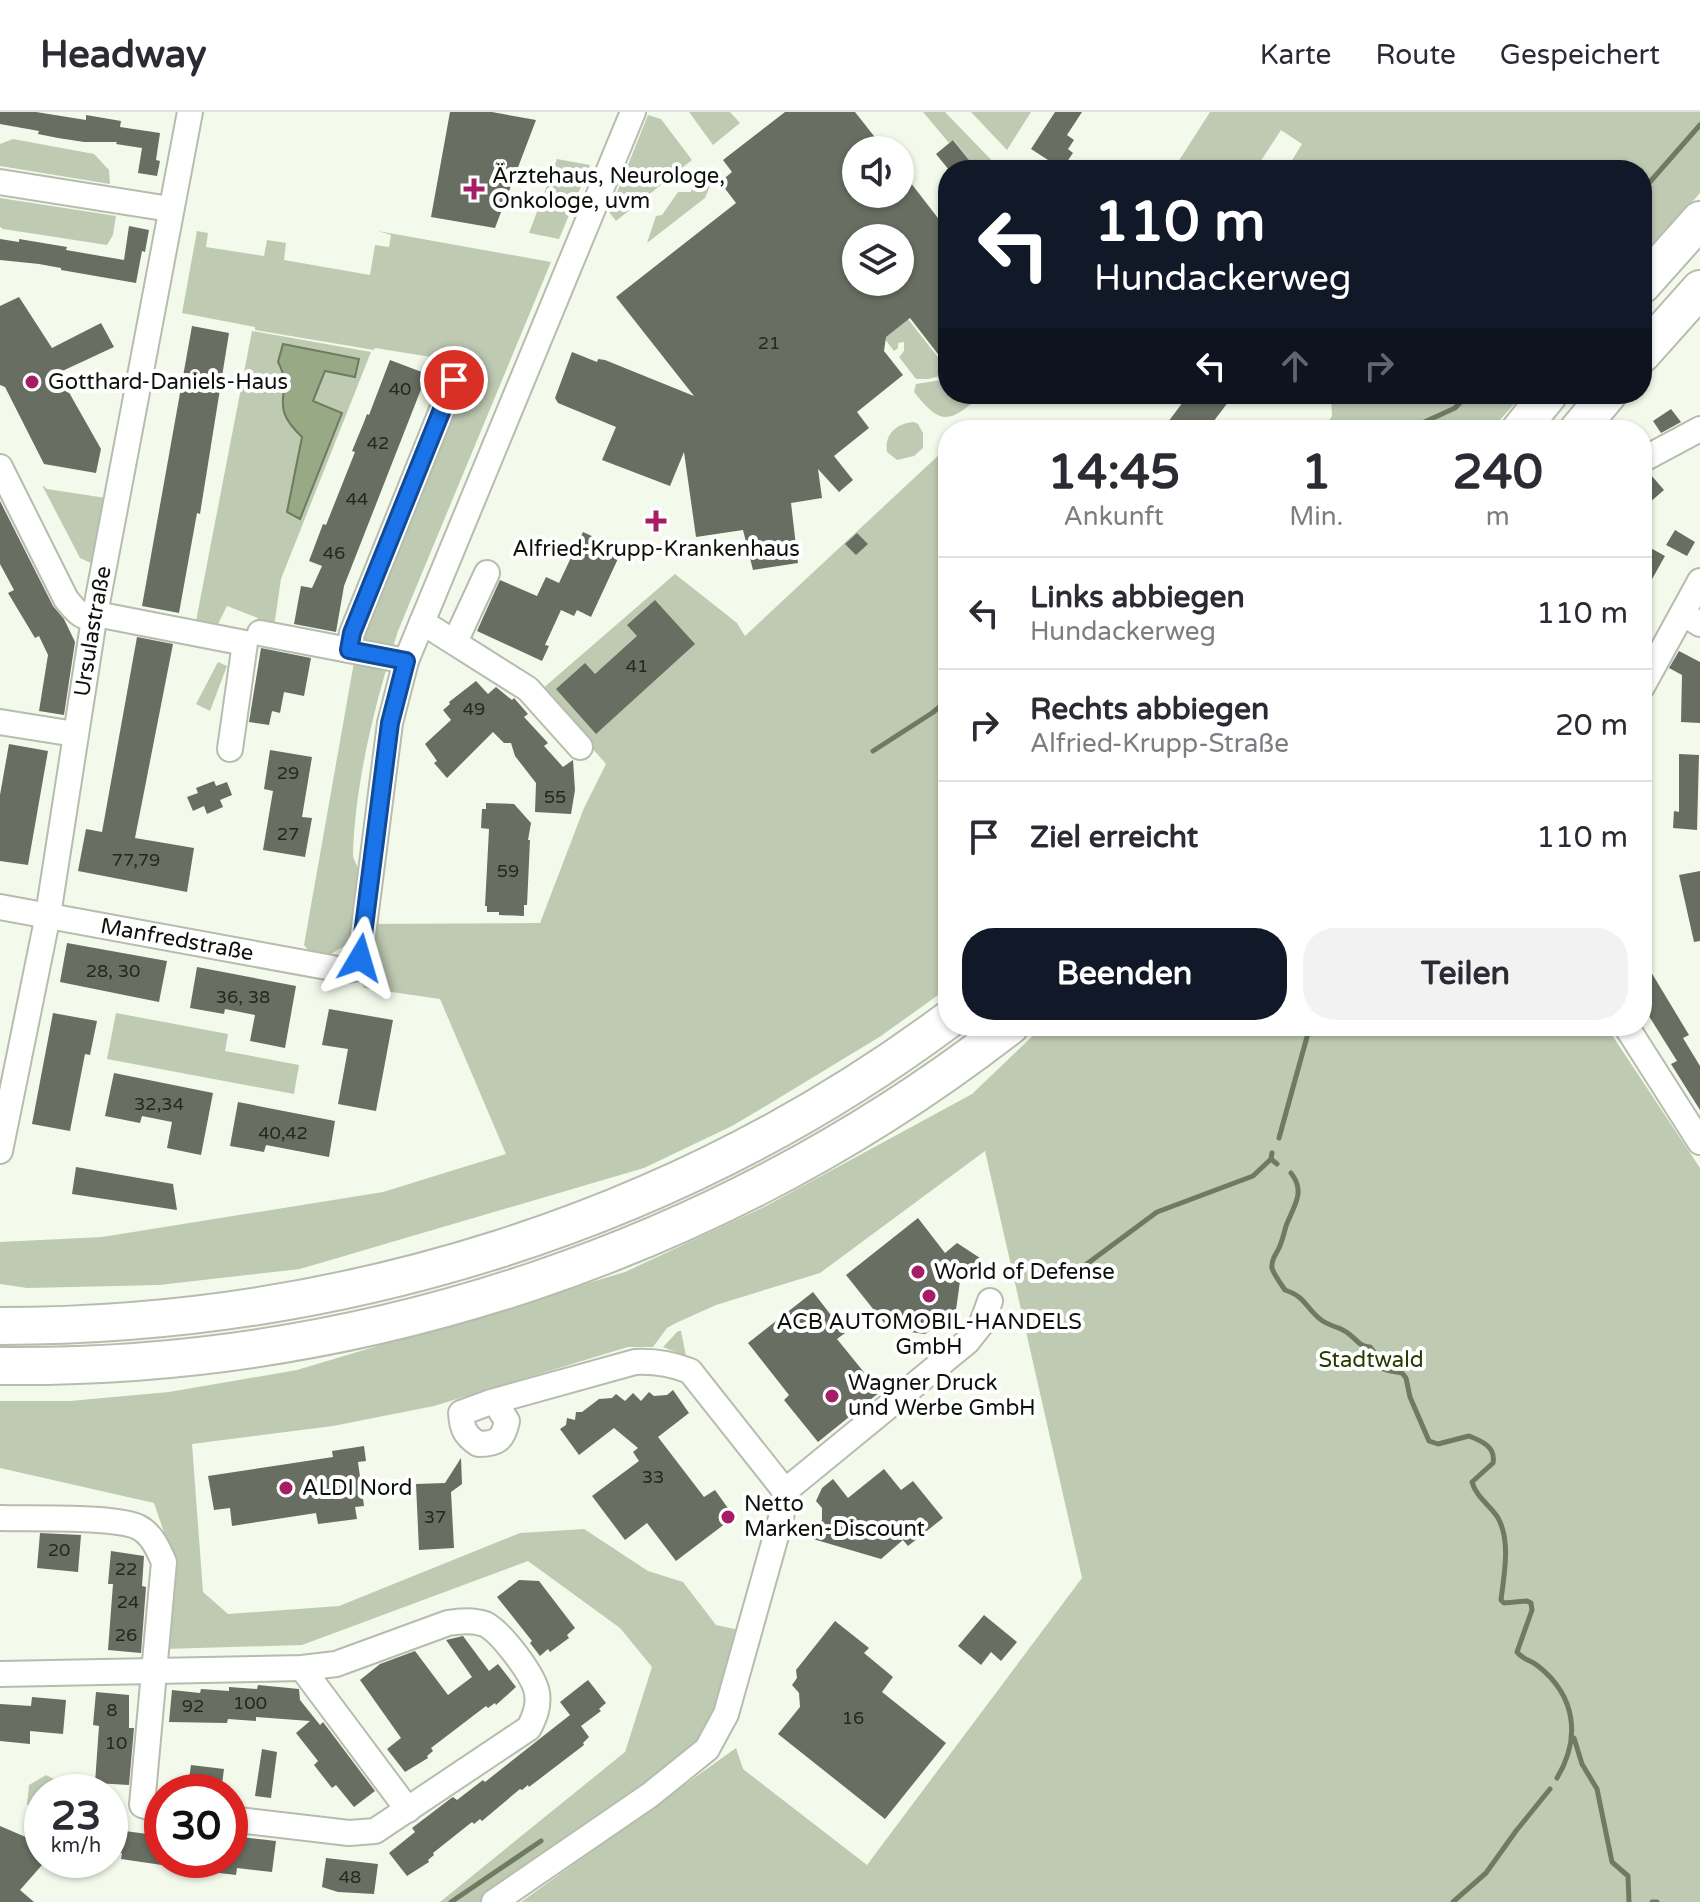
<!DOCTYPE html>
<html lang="de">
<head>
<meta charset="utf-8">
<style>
	:root { --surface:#fff; --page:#f2f2f3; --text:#2b2b33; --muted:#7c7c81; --line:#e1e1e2; --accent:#111827 }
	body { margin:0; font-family:"Varela Round",sans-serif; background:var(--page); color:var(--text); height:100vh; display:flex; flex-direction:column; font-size:30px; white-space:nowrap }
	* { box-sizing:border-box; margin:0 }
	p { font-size:26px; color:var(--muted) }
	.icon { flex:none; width:44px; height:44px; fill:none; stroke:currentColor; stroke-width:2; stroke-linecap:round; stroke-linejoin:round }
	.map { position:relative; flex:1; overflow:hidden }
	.panel { position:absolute; left:938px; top:308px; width:714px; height:616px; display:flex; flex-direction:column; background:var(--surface); border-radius:32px; box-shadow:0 2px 6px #0004 }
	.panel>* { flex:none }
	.hud { position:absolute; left:938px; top:48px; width:714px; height:244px; border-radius:32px; box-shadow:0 2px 6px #0004; background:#111827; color:#fff; overflow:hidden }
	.controls { position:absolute; left:842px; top:24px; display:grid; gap:16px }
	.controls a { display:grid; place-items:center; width:72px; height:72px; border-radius:50%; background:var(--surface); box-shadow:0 2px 6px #0004; font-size:40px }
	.speed { position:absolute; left:24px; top:1662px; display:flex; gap:16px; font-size:40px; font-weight:700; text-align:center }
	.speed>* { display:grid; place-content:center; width:104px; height:104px; border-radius:50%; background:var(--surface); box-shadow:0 2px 6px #0004; line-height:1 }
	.speed small { font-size:20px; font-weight:400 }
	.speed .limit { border:12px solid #d22; background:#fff; color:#111 }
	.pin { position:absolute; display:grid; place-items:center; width:68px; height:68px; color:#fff; margin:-34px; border:4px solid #fff; border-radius:50%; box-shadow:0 2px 8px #0007 }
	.me { position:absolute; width:88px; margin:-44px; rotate:7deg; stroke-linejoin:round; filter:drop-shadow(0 0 6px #0008) }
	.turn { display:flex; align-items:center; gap:28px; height:168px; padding:0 24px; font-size:36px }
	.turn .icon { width:104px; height:104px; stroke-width:2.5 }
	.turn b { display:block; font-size:56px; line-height:68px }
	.lanes { display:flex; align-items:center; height:76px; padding:0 24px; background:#0003; justify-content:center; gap:40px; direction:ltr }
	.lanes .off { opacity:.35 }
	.eta { display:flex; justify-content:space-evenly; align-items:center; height:136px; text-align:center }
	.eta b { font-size:48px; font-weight:700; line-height:56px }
	.primary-button { display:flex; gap:16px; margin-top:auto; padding:16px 24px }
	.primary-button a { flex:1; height:92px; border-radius:32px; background:var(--accent); color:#fff; font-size:32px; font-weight:700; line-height:92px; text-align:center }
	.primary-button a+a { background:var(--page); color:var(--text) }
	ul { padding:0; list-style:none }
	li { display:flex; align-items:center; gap:24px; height:112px; padding:0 24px; border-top:2px solid var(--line) }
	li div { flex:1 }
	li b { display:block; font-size:30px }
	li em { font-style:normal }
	header { display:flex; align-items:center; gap:48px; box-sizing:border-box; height:112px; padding:0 40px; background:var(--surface); border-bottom:2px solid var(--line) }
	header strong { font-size:38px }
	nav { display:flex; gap:44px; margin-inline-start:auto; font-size:28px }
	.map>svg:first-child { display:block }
	.green { fill:#bfcab3 }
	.water { fill:#98a985; stroke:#6f7b61; stroke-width:2 }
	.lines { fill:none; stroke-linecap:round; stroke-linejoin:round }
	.stream { stroke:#6f7b61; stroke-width:5 }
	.building { fill:#686e61; fill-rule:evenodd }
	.minor-casing { stroke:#b6bcae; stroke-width:28 }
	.highway-casing { stroke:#b6bcae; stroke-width:40 }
	.minor { stroke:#fff; stroke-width:24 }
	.highway { stroke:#fff; stroke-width:36 }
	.route-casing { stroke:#114b97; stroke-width:20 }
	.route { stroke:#1a73e8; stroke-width:14 }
	.poi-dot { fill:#a61d66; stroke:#fff; stroke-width:3 }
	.labels { text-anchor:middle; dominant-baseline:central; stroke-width:8; stroke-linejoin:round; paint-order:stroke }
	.number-label { font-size:18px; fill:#252821 }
	.poi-label { font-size:22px; fill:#0f110c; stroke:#fff; text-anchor:start }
	.street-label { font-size:22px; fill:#0f110c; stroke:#fff }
	.park-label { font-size:22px; fill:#273b00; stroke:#fff }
</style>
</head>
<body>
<header>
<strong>Headway</strong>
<nav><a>Karte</a><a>Route</a><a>Gespeichert</a></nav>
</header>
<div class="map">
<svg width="1700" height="1790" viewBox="0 0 1700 1790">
	<rect width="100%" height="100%" fill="#f3faeb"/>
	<path class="green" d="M689 0H730L740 11 713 33Z
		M923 0H945L1001 58H977L954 28 949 31Z
		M971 0H1031L1007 38Z
		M1210 0H1700V81L1642 147V58H1286L1302 32 1281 18 1255 58H1173Z
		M648 3 661 7 692 48 616 109 609 100Z
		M13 27 94 42 109 58 110 72 0 54V32Z
		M557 47 590 53 559 127 529 121Z
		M705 63 710 74 705 86 647 131 656 104 662 103 678 80H691L693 72Z
		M0 86 116 104 113 123 107 133 3 117 0 115Z
		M197 119 208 121 206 135 264 144 267 128 286 131 284 148 370 163 375 133 389 135 391 123 378 119 551 150 398 519C376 587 355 670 353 742 353 749 358 752 358 758 361 781 353 809 349 831L331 842 312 843 304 833 357 533 469 251 375 236 374 238 255 218V215L182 201Z
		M908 207 948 258V262L928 267H916L899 245 904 239V230L898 231V236L894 239 884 226Z
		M252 219 371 240 281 467 274 515 256 512 258 506 227 494 218 512 196 509Z
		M948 267V282H982C951 310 942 316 914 280L916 272Z
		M1366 282H1523L1491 318H1324L1332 304 1331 283 1372 287Z
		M914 310 918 312 923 321V336L914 344 897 348 887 340C884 322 897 311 914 310Z
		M942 340 948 344V876L881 924 774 989 732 1014 644 1056 300 1157 159 1173 27 1176 0 1172V1130L102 1125 383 1080 506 1042 440 887 364 876 354 857 365 812 540 811 584 696 606 652 541 578 675 462 737 511 745 524Z
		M42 373 47 377 106 386 93 452 80 446Z
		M218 550 227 554 210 599 196 592Z
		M116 901 228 922 225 939 299 953 294 982 107 947Z
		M1043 914H1606L1700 1056V1790H521L736 1636 743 1657 867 1753 1082 1466 985 1039 820 1161 716 1193 676 1211 667 1216 653 1235H628L434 1294 333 1314 192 1332 203 1480 228 1502 339 1494 520 1421 584 1417 648 1459 683 1470 716 1513 739 1518 712 1605 696 1632 675 1653 481 1790H440L625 1640 652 1555 620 1516 528 1449 302 1533 164 1537 170 1438 154 1391 0 1356V1289H70L169 1280 297 1258 625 1160 766 1094 972 982Z
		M678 1219H681L686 1244 663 1235Z
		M46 1663 54 1667V1676L51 1680H42V1689L36 1694 27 1693 29 1673Z"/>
	<path class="water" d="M283 232 359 247 355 265 325 259 313 289 342 301 300 407 287 400 302 325C265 290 296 283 278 250Z"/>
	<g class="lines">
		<path class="stream" d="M1642 79 1700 13
			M1407 318 1455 296 1468 282
			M873 639 932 601 948 588
			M1279 1026 1310 914
			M1272 1041 1271 1047 1277 1052
			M1291 1061C1306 1080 1294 1093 1286 1114 1284 1121 1282 1131 1278 1138 1275 1144 1271 1148 1272 1156 1274 1163 1281 1172 1285 1178 1306 1185 1305 1195 1320 1207 1329 1215 1340 1214 1349 1222 1357 1228 1360 1235 1370 1235 1388 1256 1369 1256 1402 1261L1406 1266 1410 1285 1429 1329 1438 1332 1469 1324C1482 1329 1496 1335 1493 1351L1472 1370C1476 1385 1490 1393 1498 1406 1511 1429 1504 1463 1501 1488L1504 1491 1527 1489 1531 1491 1532 1498 1517 1540C1523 1548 1531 1548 1538 1554 1576 1584 1581 1626 1557 1666
			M1080 1157 1157 1100 1253 1064 1271 1047
			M1574 1626 1582 1652 1597 1677 1612 1750 1628 1764 1629 1790
			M451 1790 541 1729
			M1453 1790 1486 1761 1516 1719 1550 1677
			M1652 1790H1657"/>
	</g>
	<path class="building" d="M0 0H36L86 8V3L121 9 120 15 160 21 156 48 160 49 157 64 138 61 142 36 116 32 117 30H84L58 26 38 22 39 19 0 12Z
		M450 0H492L536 8 495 116 431 105Z
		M785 0H855L885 38H856V82H900V57L948 119V255L910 206 886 225 884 239 903 263 857 300 869 316 834 344 853 368 839 380 818 357 822 386 791 391 798 451 753 458 743 418 696 425 684 340 670 374 602 348 616 315 558 291 555 286 572 240 597 250 598 247 605 248 694 284 616 185 736 91 720 70 732 60 723 48ZM856 126H900V170H856Z
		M1055 0H1082L1067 23 1074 28 1068 37 1073 41 1062 57 1031 37Z
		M953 28 977 58H949L936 42Z
		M129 114 149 118 145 140 142 139 136 171 61 158V156L39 152 0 148V127L19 130V127L67 135 66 138 124 148Z
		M19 185 52 236 101 211 114 235 58 261 101 337 96 361 44 352 5 275 0 273V194Z
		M192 214 229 221 200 402 197 401 179 501 142 494Z
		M390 248 427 262 344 474 336 520 294 512 301 474 312 476 322 454 309 449 323 412 326 413 355 340 352 339 364 310 367 302 369 303Z
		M1189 282H1219L1229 289 1207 318H1162Z
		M1671 297 1681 310 1661 321 1653 309Z
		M1651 363 1664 378 1642 397V370Z
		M0 389 53 494 64 507 75 530 64 603 39 599 48 543 39 524 35 526 8 481 14 478 0 452Z
		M1675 418 1695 430 1687 444 1666 433Z
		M583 420 622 438 591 505 577 498 574 504 561 498 545 533 549 534 542 549 477 519 500 468 537 484 546 465 559 471Z
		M857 421 868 432 856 443 845 432Z
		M1647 434 1665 444 1642 485V443Z
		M655 488 695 532 596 622 556 577 585 551 595 562 637 524 627 513Z
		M137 525 173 532 135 726 194 736 187 780 78 759 86 717 102 720Z
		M261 536 311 546 304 584 284 580 280 601 272 599 269 613 249 610Z
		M1679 539 1700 550V611L1681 610 1682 563 1669 556Z
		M476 569 488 582 496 575 512 588 514 586 528 602 524 605 548 631 544 634 563 655 573 648 575 678 571 702 535 700 536 671 515 644 511 631H504L493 620 447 666 434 651 437 649 425 632 451 608 443 598 450 592 449 590Z
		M9 632 48 639 28 753 0 749V683Z
		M270 638 312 645 302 705 312 706 305 745 263 738 273 679 264 677Z
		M1679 642 1699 643 1697 718 1673 716 1674 699 1679 700Z
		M214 669 216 674 227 670 232 683 220 688 223 695 207 702 204 694 193 699 187 685 198 681 196 676Z
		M486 691 514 692 531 711 528 728H530L527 793H524V804L499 803V800H487V794H485L489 717 481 716 482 697H486Z
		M1700 759V829L1694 830 1679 763Z
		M67 831 167 849 159 890 60 870Z
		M1642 845 1689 923 1683 926 1700 954V998L1671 952 1677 949 1642 893Z
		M197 855 296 874 285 936 250 929 255 903 225 897 224 902 190 896Z
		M329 897 393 908 376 999 338 992 348 937 322 933Z
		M53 901 97 909 90 943 85 942 70 1019 32 1012Z
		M114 961 213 981 201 1043 167 1036 172 1010 142 1004 140 1011 105 1004Z
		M238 990 335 1009 329 1045 266 1033 264 1040 230 1034Z
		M76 1055 173 1072 177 1098 72 1082Z
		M918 1106 945 1141 957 1131 980 1146 961 1162 956 1198 925 1222 889 1217 846 1163Z
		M813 1180 845 1221 837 1227 880 1280 818 1330 784 1288 789 1283 748 1231Z
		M673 1278 689 1301 658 1325 704 1385 715 1378 730 1399 726 1402 730 1408 676 1449 647 1411 625 1428 592 1384 639 1349 633 1340 638 1336 614 1316 579 1343 560 1317 566 1313 567 1306 575 1308 576 1300H582L599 1287 612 1286 616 1282 625 1289 633 1281 641 1289 649 1280 654 1284 667 1283Z
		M364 1334 366 1349 358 1350 364 1394 355 1395 357 1407 318 1412 316 1401 232 1414 230 1396 214 1398 208 1364 333 1345 332 1339Z
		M461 1346 462 1372 451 1380 454 1436 419 1438 416 1372 445 1371Z
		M884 1357 901 1378 913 1369 943 1406 908 1434 903 1428 881 1447 813 1427 817 1412 822 1408V1396L816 1389 822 1376 833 1367 848 1386Z
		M40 1421 81 1423 78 1460 37 1456Z
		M111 1439 144 1444 142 1474 146 1475 141 1541 108 1538 113 1472H108Z
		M519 1468 539 1469 575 1516 567 1523 569 1526 550 1540 548 1537 540 1544 530 1531 532 1529 497 1485Z
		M984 1503 1017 1530 1001 1549 991 1540 981 1553 958 1534Z
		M835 1509 869 1536 864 1541 893 1565 882 1580 946 1631 885 1707 778 1622 800 1595 799 1581 792 1573 797 1566 796 1558Z
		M463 1524 489 1559 498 1552 516 1575 496 1593 495 1591 488 1596 486 1594 431 1636 433 1639 427 1644 428 1646 405 1660 387 1637 401 1626 360 1568 380 1552 415 1539 448 1583 472 1565 446 1528Z
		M588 1568 606 1591 599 1597 601 1599 581 1614 589 1625 583 1631 584 1633 529 1675 528 1673 522 1678 520 1677 482 1709 480 1707 474 1712 472 1710 433 1741 434 1743 428 1748 429 1750 407 1764 389 1741 415 1720 412 1716 450 1687 453 1685 457 1688 483 1668 485 1670 570 1603 560 1590Z
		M258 1573 299 1577 300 1588 320 1613 323 1610 375 1679 354 1695 336 1673 332 1676 314 1653 318 1649 296 1621 310 1609 256 1605V1609L228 1607 227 1611 169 1610 172 1578 200 1581 201 1577 229 1579V1575L257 1577Z
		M96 1580 129 1583V1616H134L129 1673 95 1671 99 1614 93 1613Z
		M32 1585 66 1588 63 1622 30 1619V1632L0 1629V1592L31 1594Z
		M262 1637 277 1640 271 1686 255 1684Z
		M191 1653 224 1657 221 1680H187Z
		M110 1708 126 1710 125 1719 162 1724V1753L121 1747 122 1741 110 1740Z
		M0 1714 42 1732V1753L20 1778 34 1790H0Z
		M240 1725 276 1729 272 1760 237 1756 236 1763 186 1757 187 1748H230V1734L239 1735Z
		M326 1746 378 1752 374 1782 338 1780 322 1775Z"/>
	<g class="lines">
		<defs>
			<g id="minor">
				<path d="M0 70 170 97"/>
				<path d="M1642 348 1700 317"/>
				<path d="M0 355 66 487C75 498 80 505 94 507"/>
				<path d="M96 502 245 531 230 637"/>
				<path d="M1695 509 1700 512"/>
				<path d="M422 510 528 577 580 635"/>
				<path d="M260 521 406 549"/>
				<path d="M455 530 487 461"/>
				<path d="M349 538 352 521 454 268"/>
				<path d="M1642 575 1700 469"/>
				<path d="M0 610 75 622"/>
				<path id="s1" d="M0 795 343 858 353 857 360 846 390 611 406 549 633 0"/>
				<path d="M1626 914 1700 1030"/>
				<path id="s2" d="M0 1039 48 803 94 507 190 0"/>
				<path d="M491 1290 497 1293 507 1309C503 1328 497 1332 478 1332 465 1323 462 1317 461 1301L491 1290 635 1250C654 1249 672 1252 690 1259L785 1379"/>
				<path d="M0 1406C30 1407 115 1404 138 1415 152 1422 158 1437 164 1450L142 1693 162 1699"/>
				<path d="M302 1556 408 1698"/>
				<path d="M0 1562 302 1556 336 1552 448 1511C459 1509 474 1508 485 1512 501 1520 534 1563 537 1581 539 1594 535 1604 529 1616L375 1719 349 1721 230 1707"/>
				<path d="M494 1790 650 1683 707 1637 726 1602 781 1406 785 1379 967 1230 982 1211 990 1189"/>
			</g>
			<path id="highway" d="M1642 173 1700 108
				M1642 242 1700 177
				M1520 318 1549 282
				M1578 318 1608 282
				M0 1214C339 1214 675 1111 948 908
				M0 1254C364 1258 723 1137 1010 914"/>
		</defs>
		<use href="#minor" class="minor-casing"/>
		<use href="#highway" class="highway-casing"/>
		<use href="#minor" class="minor"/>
		<use href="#highway" class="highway"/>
	</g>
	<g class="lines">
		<defs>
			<path id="route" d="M360 846 390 611 406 549 349 538 352 521 454 268"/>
		</defs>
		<use href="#route" class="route-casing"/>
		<use href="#route" class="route"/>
	</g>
	<g class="poi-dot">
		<path d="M470 65h8v8h8v8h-8v8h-8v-8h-8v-8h8z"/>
		<circle cx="32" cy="270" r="8"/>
		<path d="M652 397h8v8h8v8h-8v8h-8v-8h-8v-8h8z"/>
		<circle cx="918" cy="1160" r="8"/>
		<circle cx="929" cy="1184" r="8"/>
		<circle cx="832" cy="1284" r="8"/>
		<circle cx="286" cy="1376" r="8"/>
		<circle cx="728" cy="1405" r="8"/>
	</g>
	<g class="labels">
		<g class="number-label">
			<text x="769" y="231">21</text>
			<text x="400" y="277">40</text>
			<text x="378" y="331">42</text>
			<text x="357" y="387">44</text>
			<text x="334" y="441">46</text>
			<text x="637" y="554">41</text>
			<text x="474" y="597">49</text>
			<text x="288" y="661">29</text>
			<text x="555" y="685">55</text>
			<text x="288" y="722">27</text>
			<text x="136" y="748">77,79</text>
			<text x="508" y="759">59</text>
			<text x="113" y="859">28, 30</text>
			<text x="243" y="885">36, 38</text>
			<text x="159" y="992">32,34</text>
			<text x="283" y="1021">40,42</text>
			<text x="653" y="1365">33</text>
			<text x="435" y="1405">37</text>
			<text x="59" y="1438">20</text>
			<text x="126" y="1457">22</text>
			<text x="128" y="1490">24</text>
			<text x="126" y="1523">26</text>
			<text x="250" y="1591">100</text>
			<text x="193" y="1594">92</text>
			<text x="112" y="1598">8</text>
			<text x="853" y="1606">16</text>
			<text x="116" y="1631">10</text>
			<text x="350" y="1765">48</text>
		</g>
		<g class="poi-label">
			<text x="492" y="64">Ärztehaus, Neurologe,<tspan x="492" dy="25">Onkologe, uvm</tspan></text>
			<text x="48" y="270">Gotthard-Daniels-Haus</text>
			<text x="656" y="437" text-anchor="middle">Alfried-Krupp-Krankenhaus</text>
			<text x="934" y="1160">World of Defense</text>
			<text x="929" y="1210" text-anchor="middle">ACB AUTOMOBIL-HANDELS<tspan x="929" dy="25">GmbH</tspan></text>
			<text x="848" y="1271">Wagner Druck<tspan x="848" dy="25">und Werbe GmbH</tspan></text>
			<text x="302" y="1376">ALDI Nord</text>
			<text x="744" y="1392">Netto<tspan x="744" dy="25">Marken-Discount</tspan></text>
		</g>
		<g class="street-label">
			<text stroke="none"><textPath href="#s2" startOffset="528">Ursulastraße</textPath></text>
			<text stroke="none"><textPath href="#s1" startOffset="180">Manfredstraße</textPath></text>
		</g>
		<g class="park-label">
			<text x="1371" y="1248">Stadtwald</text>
		</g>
	</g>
</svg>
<div class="controls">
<a><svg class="icon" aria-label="sound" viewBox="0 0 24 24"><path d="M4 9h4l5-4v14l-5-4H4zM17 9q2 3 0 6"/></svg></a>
<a><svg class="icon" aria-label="layers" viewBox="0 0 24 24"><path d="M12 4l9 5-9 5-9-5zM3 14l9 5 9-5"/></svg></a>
</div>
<div class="speed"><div>23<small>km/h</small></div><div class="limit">30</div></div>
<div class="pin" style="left:454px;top:268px;background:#d93025"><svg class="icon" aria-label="arrive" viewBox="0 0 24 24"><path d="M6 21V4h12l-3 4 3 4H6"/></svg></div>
<svg class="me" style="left:360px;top:846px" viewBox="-20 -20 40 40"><path d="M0-17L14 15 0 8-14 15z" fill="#1a73e8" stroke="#fff" stroke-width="4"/></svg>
<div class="hud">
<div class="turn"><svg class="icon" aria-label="left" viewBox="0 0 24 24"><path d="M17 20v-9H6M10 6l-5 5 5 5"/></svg><div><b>110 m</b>Hundackerweg</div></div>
<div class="lanes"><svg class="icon" aria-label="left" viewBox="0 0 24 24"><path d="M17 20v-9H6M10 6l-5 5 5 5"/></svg><svg class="icon off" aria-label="ahead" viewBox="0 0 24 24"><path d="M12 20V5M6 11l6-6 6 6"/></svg><svg class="icon off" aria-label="right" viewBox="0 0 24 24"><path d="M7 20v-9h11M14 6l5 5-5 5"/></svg></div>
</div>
<section class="panel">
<div class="eta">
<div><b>14:45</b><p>Ankunft</p></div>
<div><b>1</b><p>Min.</p></div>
<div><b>240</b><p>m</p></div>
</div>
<ul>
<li><svg class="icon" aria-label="left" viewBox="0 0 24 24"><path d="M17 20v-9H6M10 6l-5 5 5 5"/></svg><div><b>Links abbiegen</b><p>Hundackerweg</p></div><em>110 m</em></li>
<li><svg class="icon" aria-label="right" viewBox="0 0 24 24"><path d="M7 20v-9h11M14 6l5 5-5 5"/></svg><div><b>Rechts abbiegen</b><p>Alfried-Krupp-Straße</p></div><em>20 m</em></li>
<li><svg class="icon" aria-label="arrive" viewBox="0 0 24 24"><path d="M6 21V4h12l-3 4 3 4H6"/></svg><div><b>Ziel erreicht</b></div><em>110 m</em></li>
</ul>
<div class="primary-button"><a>Beenden</a><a>Teilen</a></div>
</section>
</div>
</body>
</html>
